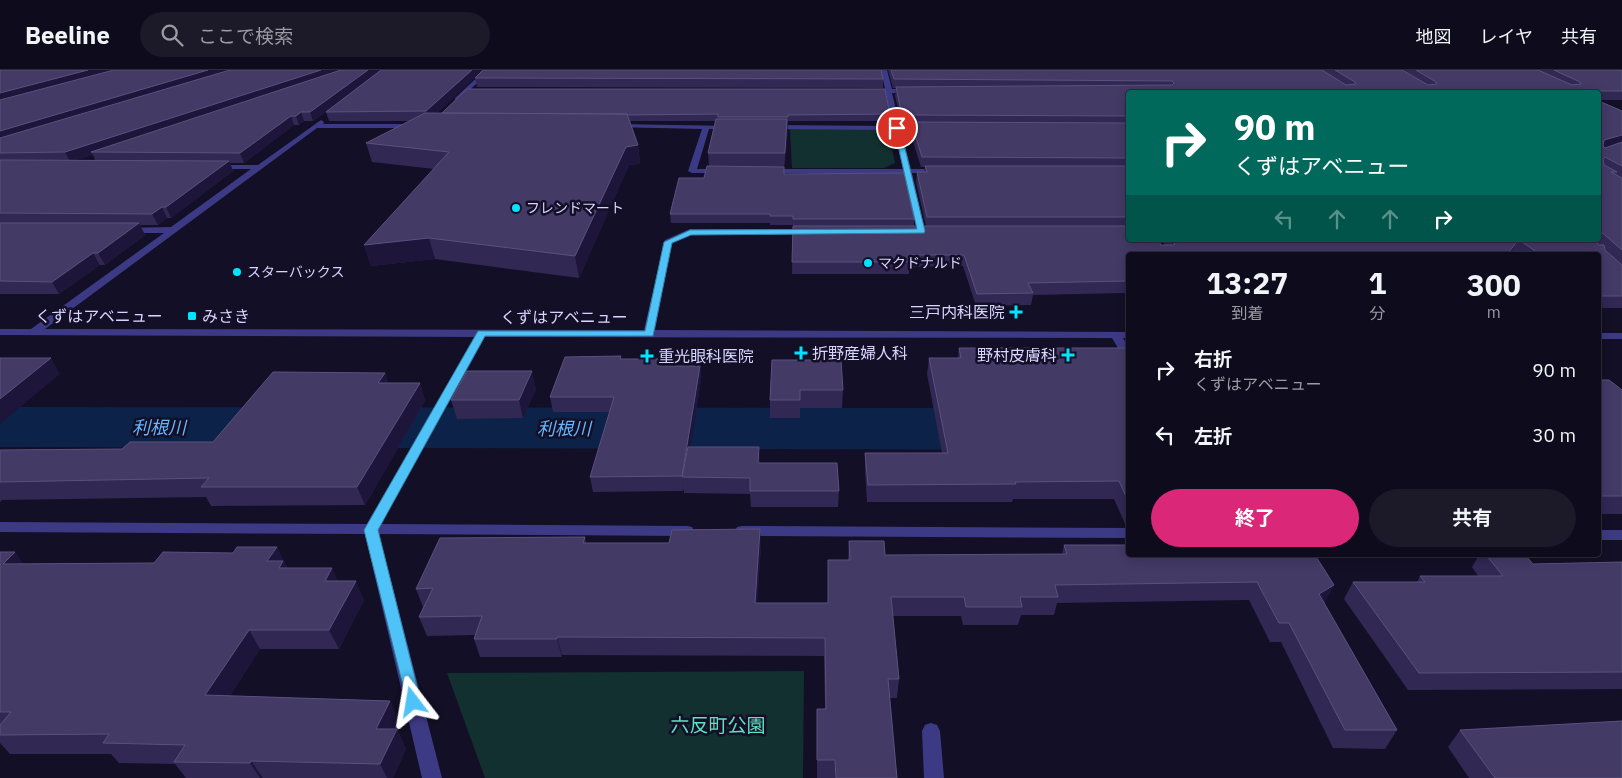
<!DOCTYPE html>
<html lang="ja">
<head>
<meta charset="utf-8">
<style>
	:root { --surface:#0e0b1c; --page:#1c1929; --text:#f1f3f6; --muted:#9b9ba3; --line:#2e2b3b; --accent:#db2777 }
	body { margin:0; font-family:"IBM Plex Sans","Noto Sans JP",sans-serif; background:var(--page); color:var(--text); height:100vh; display:flex; flex-direction:column; font-size:19px; white-space:nowrap }
	* { box-sizing:border-box; margin:0 }
	p { font-size:16px; color:var(--muted) }
	.icon { flex:none; width:28px; height:28px; fill:none; stroke:currentColor; stroke-width:2; stroke-linecap:round; stroke-linejoin:round }
	.map { position:relative; flex:1; overflow:hidden }
	.drawer { position:absolute; left:1126px; top:182px; width:475px; height:305px; display:flex; flex-direction:column; background:var(--surface); border-radius:5px; box-shadow:0 2px 12px #0003,0 0 0 1px var(--line) }
	.drawer>* { flex:none }
	.guide { position:absolute; left:1126px; top:20px; width:475px; height:152px; border-radius:5px; box-shadow:0 2px 12px #0003,0 0 0 1px var(--line); background:#00695c; color:#fff; overflow:hidden }
	.pin { position:absolute; display:grid; place-items:center; width:42px; height:42px; color:#fff; margin:-21px; border:2px solid #fff; border-radius:50%; box-shadow:0 1px 5px #0007 }
	.me { position:absolute; width:55px; margin:-28px; rotate:346deg; stroke-linejoin:round; filter:drop-shadow(0 0 4px #0008) }
	.turn { display:flex; align-items:center; gap:18px; height:105px; padding:0 25px; font-size:22px }
	.turn .icon { width:65px; height:65px; stroke-width:2.5 }
	.turn b { display:block; font-size:35px; line-height:42px }
	.lanes { display:flex; align-items:center; height:48px; padding:0 25px; background:#0003; justify-content:center; gap:25px; direction:ltr }
	.lanes .off { opacity:.35 }
	.eta { display:flex; justify-content:space-evenly; align-items:center; height:85px; text-align:center }
	.eta b { font-size:30px; font-weight:700; line-height:35px }
	.cta { display:flex; gap:10px; margin-top:auto; padding:10px 25px }
	.cta a { flex:1; height:58px; border-radius:30px; background:var(--accent); color:#fff; font-size:20px; font-weight:700; line-height:58px; text-align:center }
	.cta a+a { background:var(--page); color:var(--text) }
	ul { padding:0; list-style:none }
	li { display:flex; align-items:center; gap:15px; height:65px; padding:0 25px }
	li div { flex:1 }
	li b { display:block; font-size:19px }
	li em { font-style:normal }
	header { display:flex; align-items:center; gap:30px; box-sizing:border-box; height:70px; padding:0 25px; background:var(--surface); border-bottom:1px solid var(--line) }
	header strong { font-size:24px }
	nav { display:flex; gap:28px; margin-inline-start:auto; font-size:18px }
	.search { width:350px; height:45px; background:var(--page); display:flex; align-items:center; gap:12px; box-sizing:border-box; padding:0 18px; border-radius:28px; color:var(--muted); font-size:19px }
	.map>svg:first-child { display:block }
	.green { fill:#12302f }
	.lines { fill:none; stroke-linecap:round; stroke-linejoin:round }
	.river { fill:#0c2248; fill-rule:evenodd }
	.minor { fill:#3d3a85; fill-rule:evenodd }
	.wall { fill:#312854; fill-rule:evenodd }
	.shaded-wall { fill:#1d163a }
	.building { fill:#433a66; stroke:#5a527e }
	.route { fill:#4fc3f7; stroke:#337fa1 }
	.poi-dot { fill:#00e5ff; stroke:#130f26; stroke-width:2 }
	.labels { text-anchor:middle; dominant-baseline:central; stroke-width:5; stroke-linejoin:round; paint-order:stroke }
	.far-poi-label { font-size:14px; fill:#d9d4ff; stroke:#130f26; text-anchor:start }
	.poi-label { font-size:16px; fill:#d9d4ff; stroke:#130f26; text-anchor:start }
	.street-label { font-size:16px; fill:#d9d4ff; stroke:#130f26 }
	.water-label { font-size:18px; font-style:italic; fill:#62b6ff; stroke:#130f26 }
	.near-park-label { font-size:19px; fill:#5fe0c0; stroke:#130f26 }
</style>
</head>
<body>
<header>
<strong>Beeline</strong>
<div class="search"><svg class="icon" aria-label="search" viewBox="0 0 24 24"><circle cx="10" cy="10" r="6"/><path d="M15 15l6 6"/></svg>ここで検索</div>
<nav><a>地図</a><a>レイヤ</a><a>共有</a></nav>
</header>
<div class="map">
<svg width="1622" height="708" viewBox="0 0 1622 708">
	<rect width="100%" height="100%" fill="#130f26"/>
	<path class="green" d="M790 59H879L888 62 895 93 884 98H792Z
		M804 601 803 708H485L447 603Z"/>
	<g class="lines">
		<path class="river" d="M0 337 1129 338V380L0 377Z"/>
		<path class="minor" d="M485 0H491L459 30H455V28Z
			M881 0H887L892 19H912L915 21 912 23H892L900 56H928L932 58 928 60H901L911 99H941L945 101 941 103H912L925 161 924 163 921 164 917 161 904 103H769L765 101 769 99H903L894 60 770 59 767 57 770 55 893 56 886 23H869L866 21 869 19H885Z
			M321 50 324 52 323 54H415L418 56 415 58H317L45 259 644 260 665 170 690 159H809L813 162 812 164 691 165 672 173 655 260 1129 262V268H1123L1129 278V291L1125 290 1112 268 485 267 381 454 687 456 692 457 694 461 692 465 687 466 379 464 442 708H422L365 464 0 462V452L367 454 475 267 0 265V259H31L164 163H126L123 162V158L171 157 251 99H211V95H258Z
			M615 54 732 56V58L730 59H709L697 99H721L725 101 721 103H692L688 101 702 59 613 57V55Z
			M1599 263H1622V269H1599Z
			M742 456 1129 458V468L742 466 737 465 735 461 737 457Z
			M1599 460H1622V470H1599Z
			M931 653 937 655 940 661 944 708H924L922 661 925 655Z"/>
	</g>
	<path class="wall" d="M0 0H881L883 9V18L477 17 475 8 483 0 437 43H442L467 19H885L890 44V51H788V54H787L784 104 904 103 914 149V156H926L916 112 917 102H924L925 97H921L910 62 911 54H908L907 50 901 51 895 26 896 18H893L888 0H1622V30H1599V22H1129V170H1158L1161 175H1165L1161 170H1599V31L1622 41V238H1599V185H1518L1512 181 1509 185H1129V229L1125 223 1033 225 1031 235 976 236 963 196 909 197V204H792L793 155H770V153H671L670 144 679 108H704L707 96H709L708 83 715 51H630L638 75 640 94 629 95 579 208 435 189 371 196 364 175 434 99 372 92 366 73 410 51H329L326 42 330 39 313 51H304L299 55H294L244 93H230L233 101 171 148H167L158 155H140L145 165 105 195H100L59 224H0ZM93 85 95 90H76Z
		M959 278H1129V456H1126L1114 429H1013L1012 432H867L865 400V383H942L927 304 929 288H958Z
		M621 289H659L660 296H700L701 310 690 377 759 393 839 421 838 437H751L750 424 684 423V419L683 421 593 422 590 407 610 342H553L550 327Z
		M772 290 843 320 842 338H800V348H770V330Z
		M385 303 388 313H420L425 331 365 435 211 436 206 427 2 430 0 432V380L122 379 213 372Z
		M1599 310 1622 320V444H1599Z
		M536 319 523 348 457 349 451 330Z
		M585 467 586 473 761 477 757 533H828V490H848L849 471 885 485 1062 484 1064 475 1315 485 1325 533 1324 534 1397 660 1385 679 1333 678 1281 572H1270L1249 530 1057 533 1054 545H1021L1018 555H963L961 546H892L899 609 897 628H890L897 708H817V639H825L824 586 562 585V587H480L474 569 475 565 427 566 419 547 424 537H423L416 519Z
		M0 482 24 494 287 496 286 498 339 511 364 530 339 579H260L230 626 390 631 399 651 395 659H397L406 679 393 708H186L175 694 119 693 111 684H10L0 673Z
		M1479 485H1525L1533 494 1622 492V619L1408 620 1344 529 1353 512H1417L1420 506H1478L1472 497Z
		M1460 660 1622 708H1469L1448 677Z"/>
	<path class="shaded-wall" d="M88 0H124L0 33V23Z
		M208 0H239L0 72V61Z
		M321 0H349L91 82 93 85 70 92 65 82Z
		M368 0H382L313 51 310 42Z
		M472 0H483L429 51 426 41Z
		M301 42 304 51 299 55 296 46Z
		M291 46 294 55 244 93 240 83Z
		M787 49 788 62 785 97V83Z
		M1622 65V72L1599 80 1604 70Z
		M638 75 640 94 629 95 579 208 575 186 626 77Z
		M229 91 233 101 171 148 166 137Z
		M162 137 167 148 158 155 152 144Z
		M139 153 145 165 105 195 98 183Z
		M429 168 435 189 371 196 364 175Z
		M1518 170 1509 185H1507Z
		M93 183 100 195 59 224 52 212Z
		M51 288 60 304 0 354V329Z
		M700 296 701 310 686 407H682L683 421 682 406Z
		M532 301 536 319 523 348 519 330Z
		M385 303 391 320 378 313Z
		M420 313 425 331 365 435 357 417Z
		M759 377 760 393 759 409 758 393Z
		M760 459 761 477 756 551 755 533Z
		M277 477 287 496 286 497 293 510 267 491Z
		M15 482 29 501 3 494Z
		M332 498 341 517 325 511Z
		M356 511 364 530 339 579 329 560Z
		M1334 515 1325 533 1310 543 1319 524Z
		M249 560 260 579 218 645 205 625Z
		M557 567 562 585V587L557 569Z
		M390 631 399 651 386 678 376 659Z
		M397 659 406 679 393 708H387L380 694Z
		M251 691 263 708H260L250 693Z"/>
	<path class="building" d="M0 0H88L0 23Z
		M114 0H208L0 61V30Z
		M230 0H321L65 82 0 83V68Z
		M341 0H368L310 42H301L296 46H291L240 83 91 82Z
		M381 0H472L426 41 326 42Z
		M483 0H881L883 9 475 8Z
		M891 0H1322L1346 15 1356 14 1355 12 1335 0H1402L1428 15 1437 14 1436 12 1416 0H1538L1572 15 1581 14 1580 12 1554 0H1622V21H1575L1578 22H1129V46L909 45 907 41H901L896 17 1172 15 1174 13 1172 11 894 9Z
		M467 19H885L890 44 788 45V47H718V44L628 45 627 44 442 43Z
		M1599 31 1622 41V65L1604 70 1603 76 1605 78 1622 72V96L1605 87 1603 89 1604 95 1617 102H1611L1622 108V180L1599 160Z
		M425 43 627 44 638 75 626 77 575 186 429 168 364 175 449 82 366 73Z
		M716 49H787L785 83H708Z
		M911 52 1129 53V88L922 87Z
		M0 90 229 91 166 137H162L152 144 0 143Z
		M707 96 784 97V104L904 103 914 149H793V146H770V144H670L679 108H704Z
		M925 96H1129V147H927L917 102H927Z
		M0 153H139L98 183H93L52 212 0 211Z
		M793 156H1129V170H1158L1161 175H1174L1175 172 1173 170H1518L1507 185H1129V212L1128 211 1028 213 1033 223 977 224 964 185H908L909 192H792Z
		M1519 170H1594L1599 175H1604L1605 180 1622 195V226H1600L1599 225V185H1541Z
		M959 278H1129V433L1119 411 1015 412 1016 414 868 415 865 383H948L929 288H961Z
		M621 286 620 289H659L658 296H700L682 406 590 407 614 327H550L565 287Z
		M0 288H51L0 329Z
		M772 290H841L843 320H800V330H770Z
		M467 301H532L519 330H451Z
		M273 302 385 303 378 313H420L357 417H201L209 408 0 412V380L122 379 130 372H213Z
		M1599 310H1609L1622 320V426H1602L1599 423Z
		M688 377H759L758 393H837L839 421H750V408L682 407Z
		M760 459 755 533H828V490H850L849 471H884L885 485 1067 484 1064 475H1129V485H1315L1334 515 1319 524 1397 660H1345L1289 553H1279L1257 512 1055 515 1058 527H1020L1022 537H966L964 527H891L899 609H888L897 708H836L835 690H817V639H826L825 568 557 567V569H474L482 546 419 547 433 518 416 519 440 468 585 467 583 473H669L672 460Z
		M237 477H277L267 491H283L279 498H332L325 511H356L329 560H249L205 625 390 631 376 659H397L380 694 251 691 250 693 174 692 185 675 103 673 109 664 0 665V655L11 642H0V482H15L3 494 154 493 163 482 233 483Z
		M1486 485H1525L1533 494 1622 492V602L1419 603 1353 512H1425L1420 506H1503Z
		M1622 651V708H1495L1460 660Z"/>
	<path class="route" d="M897 56 900 58 925 161 924 163 691 165 672 173 653 266H485L378 460 421 632 419 636 413 638 408 636 364 460 478 261H645L664 172 690 160 917 159 894 58Z"/>
	<g class="poi-dot">
		<circle cx="516" cy="138" r="5"/>
		<circle cx="868" cy="193" r="5"/>
		<circle cx="237" cy="202" r="5"/>
		<path d="M1013.5 234.5h5v5h5v5h-5v5h-5v-5h-5v-5h5z"/>
		<rect x="187" y="241" width="10" height="10" rx="2.5"/>
		<path d="M798.5 275.5h5v5h5v5h-5v5h-5v-5h-5v-5h5z"/>
		<path d="M1065.5 277.5h5v5h5v5h-5v5h-5v-5h-5v-5h5z"/>
		<path d="M644.5 278.5h5v5h5v5h-5v5h-5v-5h-5v-5h5z"/>
	</g>
	<g class="labels">
		<g class="far-poi-label">
			<text x="526" y="138">フレンドマート</text>
			<text x="878" y="193">マクドナルド</text>
			<text x="247" y="202">スターバックス</text>
		</g>
		<g class="poi-label">
			<text x="1005" y="242" text-anchor="end">三戸内科医院</text>
			<text x="202" y="246">みさき</text>
			<text x="812" y="283">折野産婦人科</text>
			<text x="1057" y="285" text-anchor="end">野村皮膚科</text>
			<text x="658" y="286">重光眼科医院</text>
		</g>
		<g class="street-label">
			<text x="99" y="246">くずはアベニュー</text>
			<text x="564" y="247">くずはアベニュー</text>
		</g>
		<g class="water-label">
			<text x="159" y="357">利根川</text>
			<text x="564" y="358">利根川</text>
		</g>
		<g class="near-park-label">
			<text x="718" y="655">六反町公園</text>
		</g>
	</g>
</svg>
<div class="pin" style="left:897px;top:58px;background:#d93025"><svg class="icon" aria-label="arrive" viewBox="0 0 24 24"><path d="M6 21V4h12l-3 4 3 4H6"/></svg></div>
<svg class="me" style="left:413px;top:632px" viewBox="-20 -20 40 40"><path d="M0-17L14 15 0 8-14 15z" fill="#4fc3f7" stroke="#fff" stroke-width="4"/></svg>
<div class="guide">
<div class="turn"><svg class="icon" aria-label="right" viewBox="0 0 24 24"><path d="M7 20v-9h11M14 6l5 5-5 5"/></svg><div><b>90 m</b>くずはアベニュー</div></div>
<div class="lanes"><svg class="icon off" aria-label="left" viewBox="0 0 24 24"><path d="M17 20v-9H6M10 6l-5 5 5 5"/></svg><svg class="icon off" aria-label="ahead" viewBox="0 0 24 24"><path d="M12 20V5M6 11l6-6 6 6"/></svg><svg class="icon off" aria-label="ahead" viewBox="0 0 24 24"><path d="M12 20V5M6 11l6-6 6 6"/></svg><svg class="icon" aria-label="right" viewBox="0 0 24 24"><path d="M7 20v-9h11M14 6l5 5-5 5"/></svg></div>
</div>
<section class="drawer">
<div class="eta">
<div><b>13:27</b><p>到着</p></div>
<div><b>1</b><p>分</p></div>
<div><b>300</b><p>m</p></div>
</div>
<ul>
<li><svg class="icon" aria-label="right" viewBox="0 0 24 24"><path d="M7 20v-9h11M14 6l5 5-5 5"/></svg><div><b>右折</b><p>くずはアベニュー</p></div><em>90 m</em></li>
<li><svg class="icon" aria-label="left" viewBox="0 0 24 24"><path d="M17 20v-9H6M10 6l-5 5 5 5"/></svg><div><b>左折</b></div><em>30 m</em></li>
</ul>
<div class="cta"><a>終了</a><a>共有</a></div>
</section>
</div>
</body>
</html>
